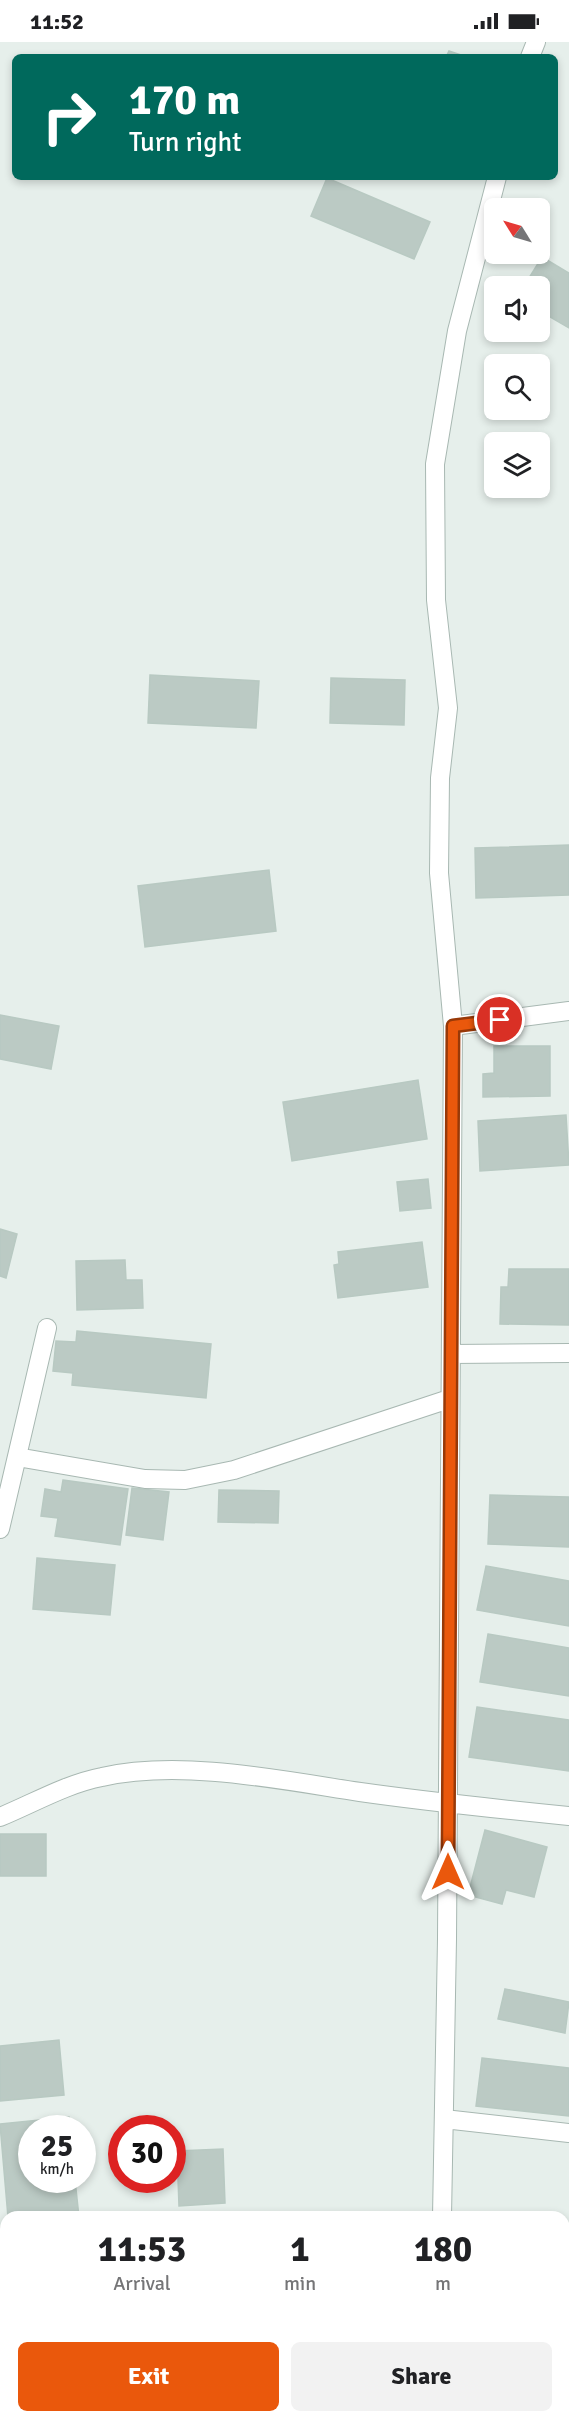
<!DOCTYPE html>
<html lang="en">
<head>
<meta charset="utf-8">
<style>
	:root { --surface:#fff; --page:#f2f2f2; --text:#202124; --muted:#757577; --accent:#ea580c }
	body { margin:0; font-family:Signika,sans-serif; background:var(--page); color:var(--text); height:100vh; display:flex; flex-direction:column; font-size:22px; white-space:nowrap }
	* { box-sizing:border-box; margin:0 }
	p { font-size:20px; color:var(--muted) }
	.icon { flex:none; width:33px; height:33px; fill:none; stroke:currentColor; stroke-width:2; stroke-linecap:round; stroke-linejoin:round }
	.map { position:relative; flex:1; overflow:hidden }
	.details { position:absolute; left:0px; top:2169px; width:570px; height:212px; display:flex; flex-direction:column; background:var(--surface); border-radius:18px 18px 0 0; box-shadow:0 3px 9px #0003 }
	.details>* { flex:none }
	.hud { position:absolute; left:12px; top:12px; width:546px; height:126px; border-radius:9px; box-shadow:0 3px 9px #0003; background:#00695c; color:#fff; overflow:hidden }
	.needle { width:39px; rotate:307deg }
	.fabs { position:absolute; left:484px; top:156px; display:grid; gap:12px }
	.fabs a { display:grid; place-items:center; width:66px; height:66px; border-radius:9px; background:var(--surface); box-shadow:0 3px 9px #0003; font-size:30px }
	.speed { position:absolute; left:18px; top:2073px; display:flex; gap:12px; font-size:30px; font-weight:700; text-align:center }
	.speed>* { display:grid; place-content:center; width:78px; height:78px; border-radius:50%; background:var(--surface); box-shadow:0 3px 9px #0003; line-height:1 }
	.speed small { font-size:15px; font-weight:400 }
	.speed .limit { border:9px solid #d22; background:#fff; color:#111 }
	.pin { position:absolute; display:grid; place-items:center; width:51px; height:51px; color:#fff; margin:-26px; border:3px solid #fff; border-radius:50%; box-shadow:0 2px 6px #0007 }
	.me { position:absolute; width:66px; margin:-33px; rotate:0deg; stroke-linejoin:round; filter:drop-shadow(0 0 4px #0008) }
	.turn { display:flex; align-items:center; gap:21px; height:126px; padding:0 18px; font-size:27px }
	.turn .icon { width:78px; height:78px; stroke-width:2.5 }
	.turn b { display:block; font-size:42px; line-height:51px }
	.eta { display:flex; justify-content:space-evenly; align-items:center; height:102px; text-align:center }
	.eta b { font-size:36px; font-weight:800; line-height:42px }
	.action { display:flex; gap:12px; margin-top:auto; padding:12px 18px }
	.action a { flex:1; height:69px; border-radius:9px; background:var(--accent); color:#fff; font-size:24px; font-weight:800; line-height:69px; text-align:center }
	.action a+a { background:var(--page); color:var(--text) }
	.status { display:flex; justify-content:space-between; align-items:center; height:42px; padding:0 30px; background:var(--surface); direction:ltr }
	.status svg { height:16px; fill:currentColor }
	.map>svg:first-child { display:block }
	.building { fill:#bbcac4; stroke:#b8c9c2; stroke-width:1.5 }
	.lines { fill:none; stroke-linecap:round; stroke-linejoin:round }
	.street-casing { stroke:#a8b8b2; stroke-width:20 }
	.street { stroke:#fff; stroke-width:18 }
	.route-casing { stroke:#983908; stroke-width:15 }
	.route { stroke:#ea580c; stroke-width:10 }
</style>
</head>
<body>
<div class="status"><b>11:52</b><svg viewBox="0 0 49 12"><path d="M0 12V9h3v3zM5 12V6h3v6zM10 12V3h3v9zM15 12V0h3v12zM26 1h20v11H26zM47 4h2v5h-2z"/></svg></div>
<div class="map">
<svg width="569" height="2380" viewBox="0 0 569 2380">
	<rect width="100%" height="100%" fill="#e6efeb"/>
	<path class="building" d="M449 9 467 15H446Z
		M327 136 430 180 414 217 311 174Z
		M542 215 569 231V286L540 269V244H524Z
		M150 633 259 639 256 686 148 681Z
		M331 636 405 638 404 683 330 681Z
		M569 803V853L476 856 475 806Z
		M269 828 276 889 145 905 138 844Z
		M0 973 59 984 51 1027 0 1017Z
		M494 1004H550V1054L483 1055V1032L494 1031Z
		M418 1038 427 1097 292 1119 283 1060Z
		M566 1073 569 1123 480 1129 478 1079Z
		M428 1137 431 1166 400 1169 397 1140Z
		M0 1187 17 1192 6 1236 0 1234Z
		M422 1200 428 1245 338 1256 334 1223 339 1222 338 1210Z
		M125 1218 126 1238H142L143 1266 77 1268 76 1219Z
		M509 1227H569V1283L500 1282 501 1245H508Z
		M77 1289 211 1302 206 1356 72 1343 73 1331 53 1329 56 1299 76 1300Z
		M63 1438 128 1447 120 1503 55 1494 58 1476 41 1474 45 1447 61 1450Z
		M132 1446 169 1450 163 1498 126 1493Z
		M219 1448 279 1449 278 1481 218 1480Z
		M490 1453 569 1455V1505L488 1502Z
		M37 1516 115 1523 110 1573 33 1567Z
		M486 1524 569 1539V1584L477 1568Z
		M488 1592 569 1606V1654L480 1640Z
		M477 1665 569 1678V1729L469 1715Z
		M485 1788 547 1805 534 1855 506 1848 502 1862 468 1853Z
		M0 1792H46V1834H0Z
		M505 1947 569 1960 565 1991 498 1977Z
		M59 1998 64 2053 0 2059V2004Z
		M482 2016 569 2026V2074L476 2064Z
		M69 2075 71 2086H32V2138H75L79 2175H8L0 2082Z
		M223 2107 225 2161 179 2164 177 2109Z
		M564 2192 569 2193V2235L564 2234Z
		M6 2259V2374H61L62 2380H3L0 2362V2260Z"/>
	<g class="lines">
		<defs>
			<path id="street" d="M530 15 536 0
				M453 984 569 969
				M451 1312 569 1311
				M17 1415 145 1437 185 1438 234 1428 449 1357
				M0 1487 47 1286
				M0 1775C34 1761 66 1742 102 1735 180 1717 281 1738 360 1750 430 1760 499 1767 569 1774
				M444 2077 569 2091
				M442 2175 447 1897 453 984 439 831 440 736 448 666 436 558 435 422 457 289 497 135
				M0 2232 6 2231
				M438 2380V2374"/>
		</defs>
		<use href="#street" class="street-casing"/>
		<use href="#street" class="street"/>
	</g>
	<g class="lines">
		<defs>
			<path id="route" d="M448 1830 453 984 500 978"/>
		</defs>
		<use href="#route" class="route-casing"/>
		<use href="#route" class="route"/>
	</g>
</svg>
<div class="fabs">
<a><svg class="needle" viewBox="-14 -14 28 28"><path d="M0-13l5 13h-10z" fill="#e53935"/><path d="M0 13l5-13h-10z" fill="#757577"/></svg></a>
<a><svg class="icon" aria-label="sound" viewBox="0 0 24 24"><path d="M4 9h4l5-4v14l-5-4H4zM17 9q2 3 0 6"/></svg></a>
<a><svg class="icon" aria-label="search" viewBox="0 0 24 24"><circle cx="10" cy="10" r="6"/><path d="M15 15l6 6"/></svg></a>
<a><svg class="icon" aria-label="layers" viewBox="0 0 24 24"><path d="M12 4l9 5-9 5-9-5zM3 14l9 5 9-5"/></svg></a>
</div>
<div class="speed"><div>25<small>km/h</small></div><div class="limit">30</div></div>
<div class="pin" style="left:500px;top:978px;background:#d93025"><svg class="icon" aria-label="arrive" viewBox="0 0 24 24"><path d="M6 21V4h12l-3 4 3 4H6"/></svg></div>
<svg class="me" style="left:448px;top:1830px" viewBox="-20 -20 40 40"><path d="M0-17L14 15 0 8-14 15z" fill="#ea580c" stroke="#fff" stroke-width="4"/></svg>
<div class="hud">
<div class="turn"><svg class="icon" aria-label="right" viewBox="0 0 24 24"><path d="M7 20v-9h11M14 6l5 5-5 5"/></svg><div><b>170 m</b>Turn right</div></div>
</div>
<section class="details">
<div class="eta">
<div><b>11:53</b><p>Arrival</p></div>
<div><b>1</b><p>min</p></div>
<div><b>180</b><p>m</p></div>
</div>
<div class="action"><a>Exit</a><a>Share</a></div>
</section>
</div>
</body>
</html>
